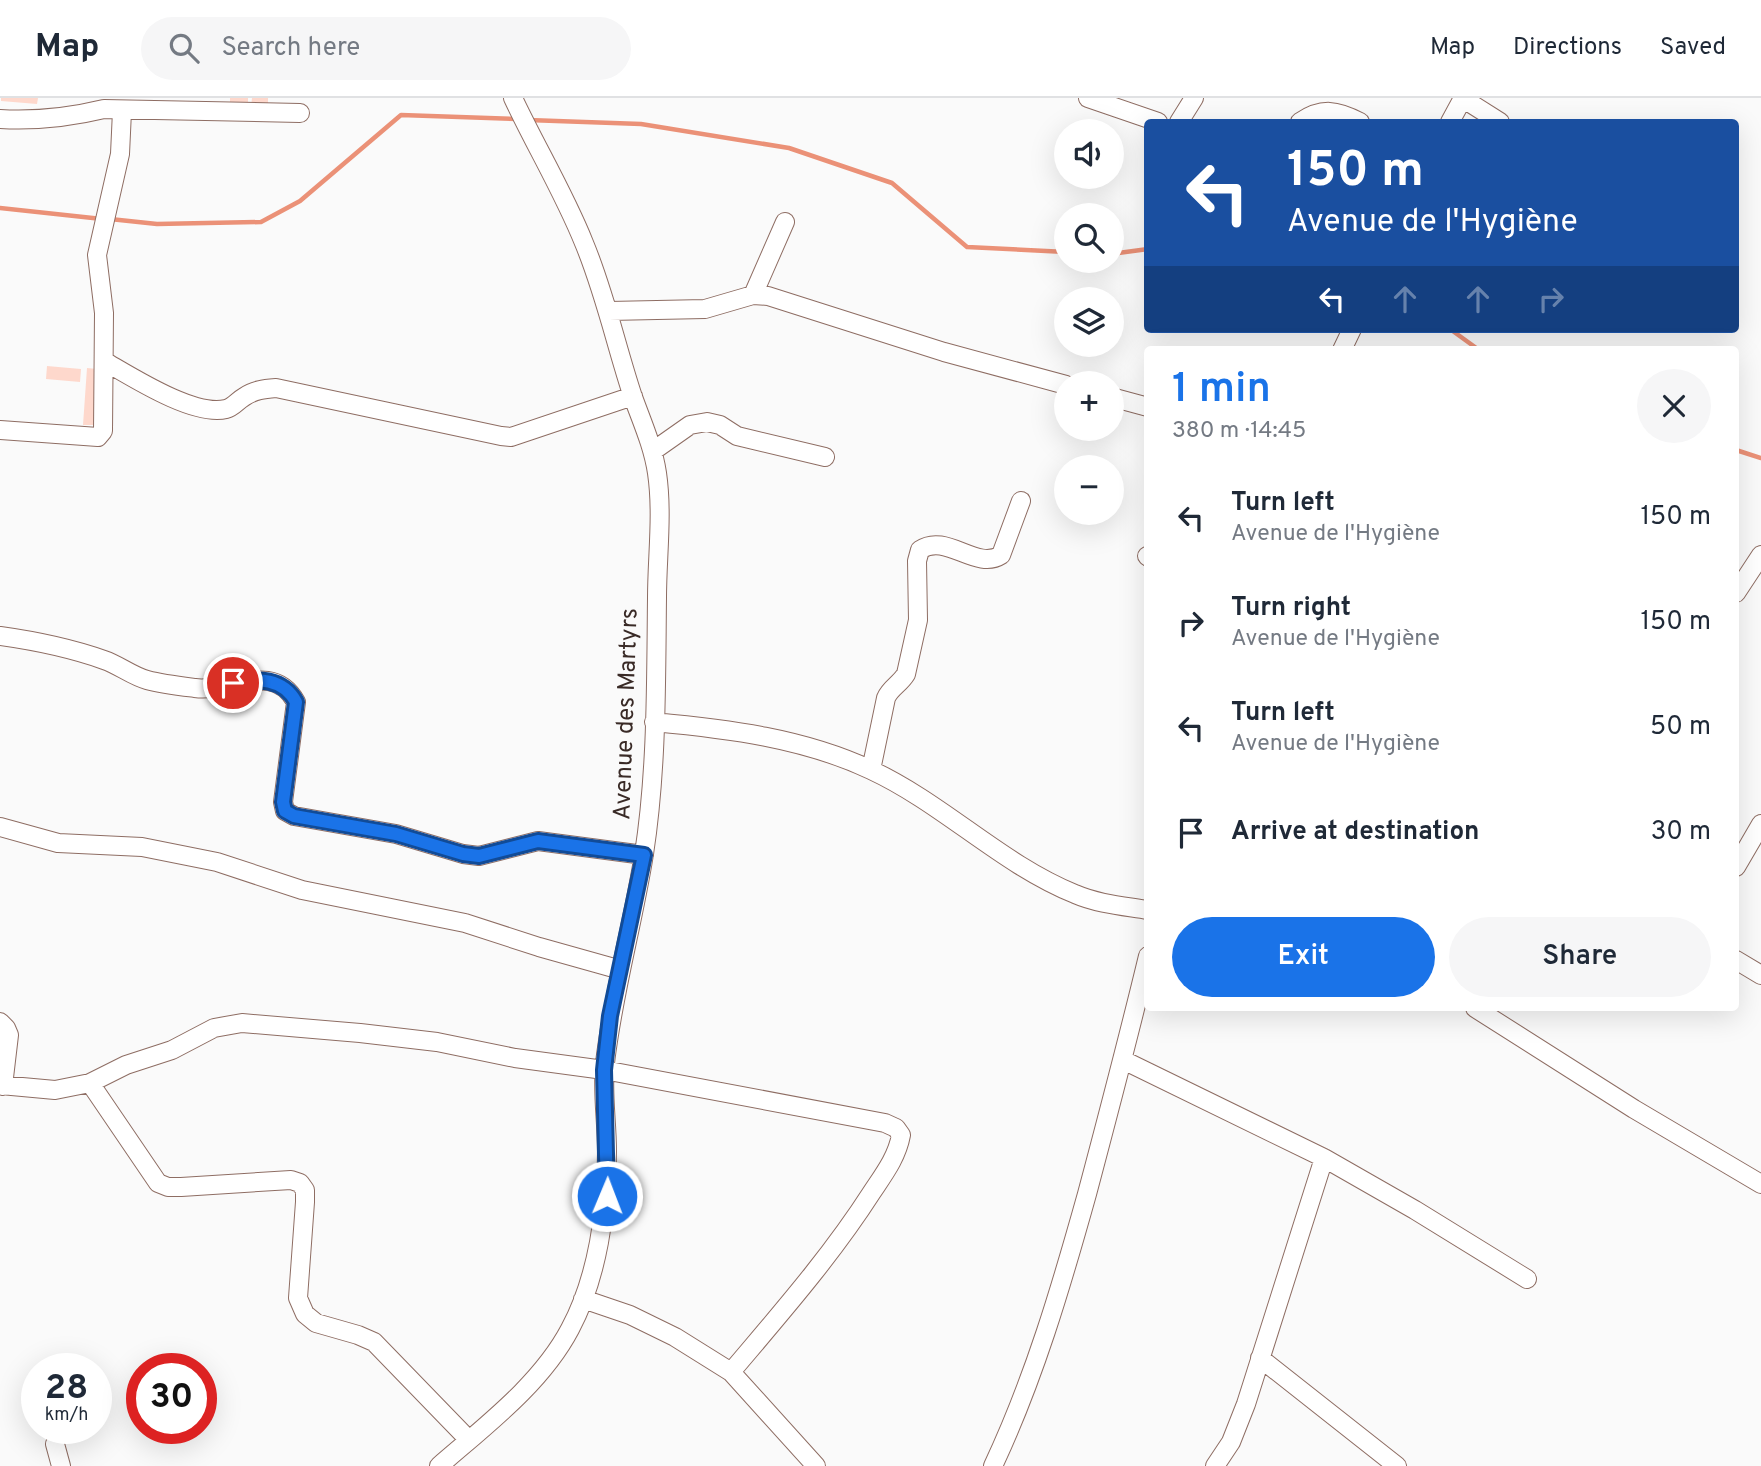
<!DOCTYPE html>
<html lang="en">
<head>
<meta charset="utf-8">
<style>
	:root { --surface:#fff; --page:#f6f6f7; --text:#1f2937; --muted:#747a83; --line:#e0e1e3; --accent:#1a73e8 }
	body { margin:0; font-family:Overpass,sans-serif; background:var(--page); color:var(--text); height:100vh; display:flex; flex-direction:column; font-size:26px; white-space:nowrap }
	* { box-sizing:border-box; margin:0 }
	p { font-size:23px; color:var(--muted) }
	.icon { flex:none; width:38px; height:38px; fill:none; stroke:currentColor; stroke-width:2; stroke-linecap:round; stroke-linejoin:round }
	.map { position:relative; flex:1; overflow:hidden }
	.details { position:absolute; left:1144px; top:248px; width:595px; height:665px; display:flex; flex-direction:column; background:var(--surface); border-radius:7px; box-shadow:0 7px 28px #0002 }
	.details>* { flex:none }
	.hud { position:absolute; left:1144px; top:21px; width:595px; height:214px; border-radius:7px; box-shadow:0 7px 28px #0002; background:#1a4fa0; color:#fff; overflow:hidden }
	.controls { position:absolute; left:1054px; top:21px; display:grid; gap:14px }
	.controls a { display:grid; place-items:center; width:70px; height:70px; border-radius:50%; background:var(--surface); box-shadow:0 7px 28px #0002; font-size:35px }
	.speed { position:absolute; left:21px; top:1255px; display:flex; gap:14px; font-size:35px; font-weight:700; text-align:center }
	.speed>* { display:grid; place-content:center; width:91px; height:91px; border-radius:50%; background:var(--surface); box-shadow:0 7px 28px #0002; line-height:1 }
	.speed small { font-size:18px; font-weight:400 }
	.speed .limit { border:10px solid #d22; background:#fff; color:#111 }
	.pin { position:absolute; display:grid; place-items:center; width:60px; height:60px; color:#fff; margin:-30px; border:4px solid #fff; border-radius:50%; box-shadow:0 2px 7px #0007 }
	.me { position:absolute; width:77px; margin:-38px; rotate:1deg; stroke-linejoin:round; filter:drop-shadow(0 0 5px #0008) }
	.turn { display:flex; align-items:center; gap:24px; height:147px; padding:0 28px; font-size:32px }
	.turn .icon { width:91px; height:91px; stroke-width:2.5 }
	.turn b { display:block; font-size:49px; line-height:60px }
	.lanes { display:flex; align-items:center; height:66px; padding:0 28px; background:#0003; justify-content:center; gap:35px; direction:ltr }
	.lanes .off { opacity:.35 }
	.round { display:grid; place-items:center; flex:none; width:74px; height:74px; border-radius:37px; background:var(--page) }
	.overview { display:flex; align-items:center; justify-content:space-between; height:119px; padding:0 28px }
	h1 { font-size:42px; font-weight:600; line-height:52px; color:var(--accent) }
	.cta { display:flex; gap:14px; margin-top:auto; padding:14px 28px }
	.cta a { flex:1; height:80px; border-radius:42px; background:var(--accent); color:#fff; font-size:28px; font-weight:600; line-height:80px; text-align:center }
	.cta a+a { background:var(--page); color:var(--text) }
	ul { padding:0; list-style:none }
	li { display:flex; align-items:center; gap:21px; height:105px; padding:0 28px }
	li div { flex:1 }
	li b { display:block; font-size:26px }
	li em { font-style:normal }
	header { display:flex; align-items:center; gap:42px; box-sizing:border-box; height:98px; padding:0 35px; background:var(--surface); border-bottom:2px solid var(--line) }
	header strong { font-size:33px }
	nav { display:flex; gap:38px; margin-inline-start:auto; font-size:24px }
	.search { width:490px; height:63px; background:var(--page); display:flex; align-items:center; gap:18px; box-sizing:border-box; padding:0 24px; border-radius:38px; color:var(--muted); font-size:26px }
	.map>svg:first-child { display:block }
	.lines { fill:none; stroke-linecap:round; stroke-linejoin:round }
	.stream { stroke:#eb9177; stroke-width:4.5 }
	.building { fill:#fed8cc }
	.minor-casing { stroke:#8e6d63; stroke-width:20 }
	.minor { stroke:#fff; stroke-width:18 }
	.route-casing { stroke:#114b97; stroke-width:18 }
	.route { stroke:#1a73e8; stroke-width:12 }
	.labels { text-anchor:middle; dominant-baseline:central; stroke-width:5; stroke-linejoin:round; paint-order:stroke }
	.street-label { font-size:24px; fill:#392a26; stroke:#fafafa }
</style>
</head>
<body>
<header>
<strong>Map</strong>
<div class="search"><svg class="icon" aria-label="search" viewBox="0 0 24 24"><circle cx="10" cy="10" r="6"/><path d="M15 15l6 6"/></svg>Search here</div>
<nav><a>Map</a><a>Directions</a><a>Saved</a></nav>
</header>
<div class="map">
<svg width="1761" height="1368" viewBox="0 0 1761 1368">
	<rect width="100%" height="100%" fill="#fafafa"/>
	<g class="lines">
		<path class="stream" d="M528 22 641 26 789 50 892 85 967 149 1066 154
			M0 110 102 121
			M110 121 157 126 261 124 300 103 401 17 519 21
			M1111 156 1148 151
			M1450 231 1479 252
			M1736 352 1761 360"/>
	</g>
	<path class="building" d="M1 0H38L37 6 1 3Z
		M230 0H248V8H230Z
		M252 0H268V10L251 9Z
		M47 268 81 271 80 284 46 281Z
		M87 270 97 271 94 327H83Z"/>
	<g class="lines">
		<defs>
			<path id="minor" d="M1088 0 1158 24
				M1462 0 1500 24
				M0 21C35 23 71 19 104 11L300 15
				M1179 24 1194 0
				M1300 24C1322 9 1337 12 1360 24
				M1450 24 1463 0
				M753 197 785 124
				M609 213 705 211 753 197 768 198 944 254 1066 287
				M1342 252 1352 231
				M104 263C132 279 194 319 226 311 234 309 237 303 244 299 254 292 264 291 276 290L501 338 511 339 633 298
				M1111 299 1148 309
				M0 332 98 339 103 333 104 215 97 157 120 56 122 13
				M653 353 690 327 707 324 720 327 737 338 825 359
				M1147 458 1148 459
				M1736 495 1761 457
				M0 538C36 543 70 550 104 562 119 567 132 578 147 582 162 586 179 588 195 590 230 595 273 562 296 604L283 704 285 713 294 718 396 736 463 756 479 758 538 743 644 757
				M654 624C728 631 803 640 871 672 944 706 1001 766 1075 796 1098 806 1124 808 1148 812
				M871 672 886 600C890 590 900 586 906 576L918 522 917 463 920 452C946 434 976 473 1001 457L1021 403
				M0 729 58 745 142 749 217 764 302 792 465 825 539 849 621 872
				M1736 769 1761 726
				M1736 862 1761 877
				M1475 910 1634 1011 1761 1086
				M0 924 6 930 9 937 3 988
				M1123 962 1324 1060 1415 1112 1527 1181
				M90 985 158 1085 168 1089H181L291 1082 300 1085 305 1092V1104L298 1200 305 1216 316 1225 358 1237 374 1244 469 1342
				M0 987 55 992 90 985 126 967 172 952 214 930 242 925 360 935 437 944 515 960 604 972 885 1025 896 1030 901 1037C897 1059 884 1076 872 1094 831 1158 780 1216 731 1274
				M583 1201 630 1217 675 1239 731 1274 816 1368
				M1260 1260 1397 1368
				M55 1346 61 1368
				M439 1368C485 1328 541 1286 570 1231 598 1179 607 1111 607 1053 607 1024 602 994 605 965 613 895 633 826 644 756 657 672 656 585 657 500 657 459 663 416 657 375 653 348 642 324 633 299 616 248 605 195 584 145 564 95 536 49 513 0
				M993 1368C1034 1281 1061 1189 1087 1096 1108 1017 1129 937 1148 858
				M1215 1368 1231 1344 1246 1306 1324 1060"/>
		</defs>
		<use href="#minor" class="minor-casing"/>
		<use href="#minor" class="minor"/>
	</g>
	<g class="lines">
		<defs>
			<path id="route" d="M233 585C258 580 283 580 296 604L283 704 285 713 294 718 396 736 463 756 479 758 538 743 644 757 610 918 604 972 607 1098"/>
		</defs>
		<use href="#route" class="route-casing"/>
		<use href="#route" class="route"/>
	</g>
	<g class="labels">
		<g class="street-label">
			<text transform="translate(627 616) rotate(-88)">Avenue des Martyrs</text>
		</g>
	</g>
</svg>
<div class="controls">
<a><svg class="icon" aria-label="sound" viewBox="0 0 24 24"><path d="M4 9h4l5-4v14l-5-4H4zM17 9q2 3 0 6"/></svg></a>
<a><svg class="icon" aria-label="search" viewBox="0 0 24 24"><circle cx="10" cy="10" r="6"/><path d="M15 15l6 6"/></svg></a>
<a><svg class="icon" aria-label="layers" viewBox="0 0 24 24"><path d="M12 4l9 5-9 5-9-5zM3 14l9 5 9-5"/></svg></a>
<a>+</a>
<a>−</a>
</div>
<div class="speed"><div>28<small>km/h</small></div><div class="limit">30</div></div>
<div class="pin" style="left:233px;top:585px;background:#d93025"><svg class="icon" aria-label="arrive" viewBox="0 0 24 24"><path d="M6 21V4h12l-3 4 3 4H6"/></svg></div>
<svg class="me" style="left:607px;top:1098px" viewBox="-20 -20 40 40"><circle r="17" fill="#1a73e8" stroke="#fff" stroke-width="3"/><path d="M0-11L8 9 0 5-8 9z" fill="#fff"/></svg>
<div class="hud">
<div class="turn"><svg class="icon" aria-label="left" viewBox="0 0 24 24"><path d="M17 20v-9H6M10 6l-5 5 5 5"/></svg><div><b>150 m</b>Avenue de l'Hygiène</div></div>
<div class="lanes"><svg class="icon" aria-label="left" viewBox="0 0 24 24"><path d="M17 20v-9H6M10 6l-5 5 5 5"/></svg><svg class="icon off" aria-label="ahead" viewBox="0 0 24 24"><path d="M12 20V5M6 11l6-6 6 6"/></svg><svg class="icon off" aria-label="ahead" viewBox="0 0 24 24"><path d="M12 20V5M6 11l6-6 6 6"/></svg><svg class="icon off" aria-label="right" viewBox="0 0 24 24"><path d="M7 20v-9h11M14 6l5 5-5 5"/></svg></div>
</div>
<section class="details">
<div class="overview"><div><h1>1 min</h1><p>380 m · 14:45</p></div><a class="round"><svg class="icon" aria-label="close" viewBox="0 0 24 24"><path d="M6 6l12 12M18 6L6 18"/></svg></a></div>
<ul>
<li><svg class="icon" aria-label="left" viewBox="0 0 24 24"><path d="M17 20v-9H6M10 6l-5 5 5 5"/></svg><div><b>Turn left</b><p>Avenue de l'Hygiène</p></div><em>150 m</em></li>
<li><svg class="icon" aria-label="right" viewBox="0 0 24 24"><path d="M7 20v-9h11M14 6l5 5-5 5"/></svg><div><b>Turn right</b><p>Avenue de l'Hygiène</p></div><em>150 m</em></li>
<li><svg class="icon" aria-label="left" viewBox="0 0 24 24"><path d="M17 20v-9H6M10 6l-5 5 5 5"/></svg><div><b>Turn left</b><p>Avenue de l'Hygiène</p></div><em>50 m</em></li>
<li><svg class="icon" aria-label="arrive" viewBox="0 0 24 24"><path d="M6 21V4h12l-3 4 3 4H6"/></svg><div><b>Arrive at destination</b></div><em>30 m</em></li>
</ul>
<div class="cta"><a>Exit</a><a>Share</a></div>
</section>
</div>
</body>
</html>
